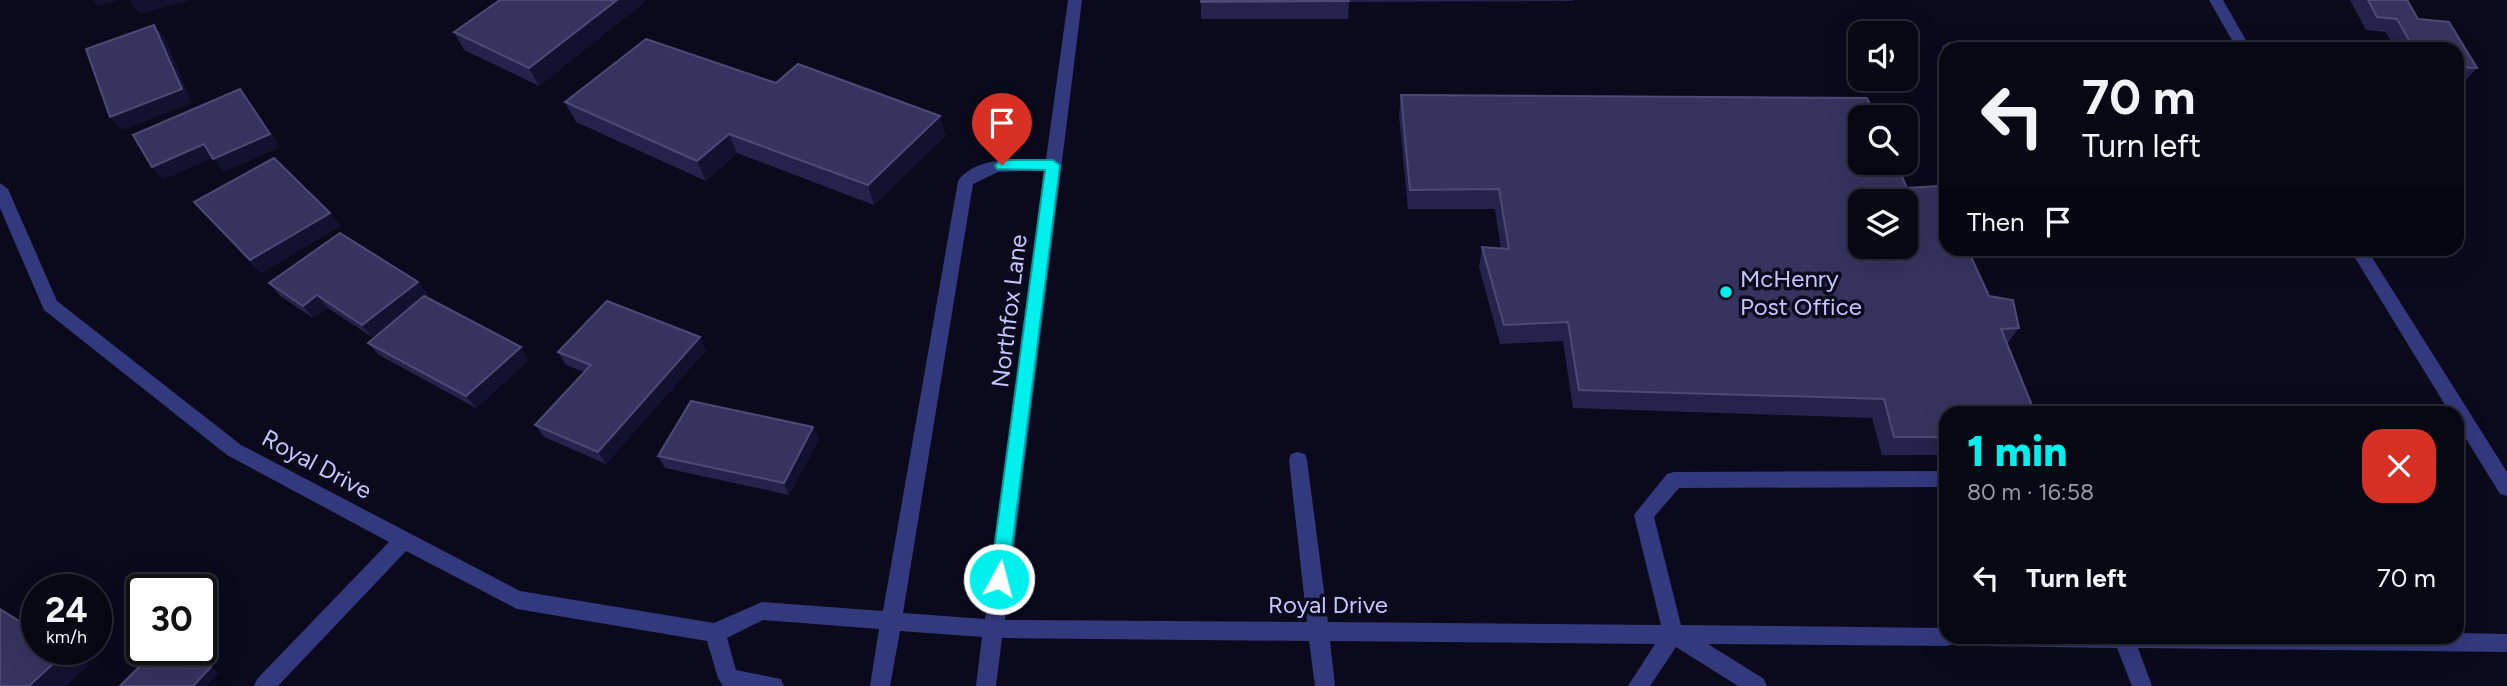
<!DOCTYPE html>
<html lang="en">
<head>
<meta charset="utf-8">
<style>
	:root { --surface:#080815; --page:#161622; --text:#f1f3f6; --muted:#989aa0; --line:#292934; --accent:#00f0ee }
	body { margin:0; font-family:Figtree,sans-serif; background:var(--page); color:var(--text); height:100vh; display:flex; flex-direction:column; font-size:26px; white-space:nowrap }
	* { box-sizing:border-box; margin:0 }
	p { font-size:23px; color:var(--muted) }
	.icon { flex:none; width:38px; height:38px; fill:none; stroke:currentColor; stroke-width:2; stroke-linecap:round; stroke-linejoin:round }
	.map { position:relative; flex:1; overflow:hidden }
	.details { position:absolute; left:1939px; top:406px; width:525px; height:238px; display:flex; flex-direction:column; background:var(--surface); border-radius:21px; box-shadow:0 7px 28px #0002,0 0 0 2px var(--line) }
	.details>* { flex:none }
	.hud { position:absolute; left:1939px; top:42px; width:525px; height:214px; border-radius:21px; box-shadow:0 7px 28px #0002,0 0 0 2px var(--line); background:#080815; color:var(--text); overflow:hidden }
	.controls { position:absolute; left:1848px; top:21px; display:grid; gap:14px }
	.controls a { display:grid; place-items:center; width:70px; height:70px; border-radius:14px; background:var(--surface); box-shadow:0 7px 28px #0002,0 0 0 2px var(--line); font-size:35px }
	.speed { position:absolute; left:21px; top:574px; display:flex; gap:14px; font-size:35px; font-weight:700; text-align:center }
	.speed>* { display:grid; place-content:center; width:91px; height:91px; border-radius:50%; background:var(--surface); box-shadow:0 7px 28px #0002,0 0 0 2px var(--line); line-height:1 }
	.speed small { font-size:18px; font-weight:400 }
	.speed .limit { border:4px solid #111; border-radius:10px; background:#fff; color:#111 }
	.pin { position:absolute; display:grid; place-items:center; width:60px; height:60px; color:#fff; margin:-72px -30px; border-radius:50% 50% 50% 0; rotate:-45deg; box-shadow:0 0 7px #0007 }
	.pin .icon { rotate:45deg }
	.me { position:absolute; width:77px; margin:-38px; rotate:7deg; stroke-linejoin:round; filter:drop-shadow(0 0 5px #0008) }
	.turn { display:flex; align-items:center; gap:24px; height:147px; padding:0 28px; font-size:32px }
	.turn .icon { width:91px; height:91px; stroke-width:2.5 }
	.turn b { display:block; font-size:49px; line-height:60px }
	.then { display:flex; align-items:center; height:66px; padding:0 28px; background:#0003; gap:14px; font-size:26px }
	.round { display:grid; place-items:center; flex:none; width:74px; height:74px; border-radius:21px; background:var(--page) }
	.overview { display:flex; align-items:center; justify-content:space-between; height:119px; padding:0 28px }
	h1 { font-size:42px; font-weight:800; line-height:52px; color:var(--accent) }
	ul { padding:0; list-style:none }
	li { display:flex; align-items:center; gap:21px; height:105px; padding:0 28px }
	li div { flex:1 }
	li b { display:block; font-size:26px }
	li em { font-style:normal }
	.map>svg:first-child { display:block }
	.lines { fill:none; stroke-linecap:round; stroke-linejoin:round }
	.minor { fill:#33397d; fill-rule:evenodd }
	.wall { fill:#25224b }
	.shaded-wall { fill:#131130 }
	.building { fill:#36345e; stroke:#4d4a77; stroke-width:2; fill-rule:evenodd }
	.route { fill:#00f0ee; stroke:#009c9b; stroke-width:2 }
	.poi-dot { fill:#00f0ee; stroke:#0b0a1c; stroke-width:2.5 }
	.labels { text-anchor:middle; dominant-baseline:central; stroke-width:7; stroke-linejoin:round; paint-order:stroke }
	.poi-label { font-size:24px; fill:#c5c5ff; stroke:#0b0a1c; text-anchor:start }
	.street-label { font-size:24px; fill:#c5c5ff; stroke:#0b0a1c }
</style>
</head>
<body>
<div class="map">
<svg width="2507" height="686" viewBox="0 0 2507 686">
	<rect width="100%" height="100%" fill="#0b0a1c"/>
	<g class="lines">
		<path class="minor" d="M1068 0H1082L1005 620 1307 622 1289 460 1291 454 1298 452 1305 454 1307 460 1328 622 1661 625 1634 515 1667 474 1674 472 1946 471V487L1679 488 1654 517 1681 625 1946 628V637H1956L1953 644 1946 646 1708 644 1764 679 1767 686H1738L1676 647 1650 686H1628L1655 644 1330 641 1335 686H1315L1309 641 1002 638 996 686H976L982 637 900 631 890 686H870L879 629 763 620 727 638 736 670 781 679 784 686H723L718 678 707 641 517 609 406 551 278 686H254L257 679 389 542 227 455 44 310 0 208V183L8 189 57 301 241 445 520 591 714 623 762 602 883 611 958 181C976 156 1019 159 1046 159ZM1045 170 985 619 903 613 973 184 998 172Z
			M2209 0H2223L2251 49H2237Z
			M1949 42 1954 44 1957 49H1946L1945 52 1942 47Z
			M2349 248H2366L2507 472V496L2500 494 2457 424V413H2450Z
			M2457 633 2507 634V652L2138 648 2152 686H2132L2117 648 1980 646 1973 644 1970 637H2457Z"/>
	</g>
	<path class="wall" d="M500 0H647L539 86 464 50 454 32Z
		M1201 0H1573V1L1349 2 1348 19H1201Z
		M2350 0H2407L2418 19 2449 22 2477 68 2464 82 2457 81V49H2395L2386 32 2366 30Z
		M776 83 940 116 945 136 874 205 737 153 706 181 576 122 565 102Z
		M1401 95 1907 188 1989 296 2019 328 2007 344 1946 413V455H1882L1872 418 1573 408 1563 341 1500 344 1479 267 1482 247 1501 249 1495 209H1408L1399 115Z
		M194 202 330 213 340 226 261 273Z
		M418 282 428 295 425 297 529 360 476 408 379 355 368 343 402 315 372 337 328 308 313 318 280 296 269 283Z
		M700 337 706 350 606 464 544 437 535 425 584 372 566 365 558 352Z
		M819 439 789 495 665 468 658 456Z"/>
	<path class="shaded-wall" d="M93 0H119L98 6Z
		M133 0H191L140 14 130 1Z
		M617 0H647L539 86 529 68Z
		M154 25 165 38 192 103 122 130 110 117Z
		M240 89 250 102 280 147 224 172 213 159Z
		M940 116 945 136 874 205 868 185Z
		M729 134 737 153 706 181 697 161Z
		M204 144 215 157 163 180 152 167Z
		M330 213 340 226 261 273 250 260Z
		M418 282 428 295 372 337 362 325Z
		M317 295 328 308 313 318 303 306Z
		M700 337 706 350 606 464 598 452Z
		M521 347 529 360 476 408 466 396Z
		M813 427 819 439 789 495 784 483Z
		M67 651 89 665 66 686H29Z
		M211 667 219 673 207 686H193Z"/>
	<path class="building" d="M500 0H617L529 68 454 32Z
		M1201 0H1349V1L1201 2Z
		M2368 0H2407L2418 19 2449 22 2477 68 2457 67V49H2414L2397 19 2377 17Z
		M154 25 182 89 110 117 86 49Z
		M646 39 776 83 798 64 940 116 868 185 729 134 697 161 565 102Z
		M240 89 270 134 213 159 204 144 152 167 133 135Z
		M1401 95 1867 98 1876 117H1860V163H1896L1907 188 1938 186 1946 203V248H1967L1989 296 2013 300 2019 328 2001 329 2035 413H1946V437H1894L1884 399 1579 390 1568 322 1504 325 1482 247 1509 249 1499 189 1410 190ZM1860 201H1906V247H1860Z
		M274 158 330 213 250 260 194 202Z
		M340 233 418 282 362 325 317 295 303 306 269 283Z
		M424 296 521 347 466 396 368 343Z
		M607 301 700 337 598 452 535 425 591 365 558 352Z
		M691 401 813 427 784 483 658 456Z
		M0 609 37 632V649H64L67 651 29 686H0Z
		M157 649H176L211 667 193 686H120Z"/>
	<path class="route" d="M1002 160H1053L1060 165 1008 579 1006 585 999 587 993 585 990 579 1045 170 997 169 995 165Z"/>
	<circle class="poi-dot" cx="1726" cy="292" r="7"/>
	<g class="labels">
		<g class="poi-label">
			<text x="1740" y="278">McHenry<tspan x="1740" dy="28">Post Office</tspan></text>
		</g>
		<g class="street-label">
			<text transform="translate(1009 311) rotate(-83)">Northfox Lane</text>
			<text transform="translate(317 464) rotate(28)">Royal Drive</text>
			<text x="1328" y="604">Royal Drive</text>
		</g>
	</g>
</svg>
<div class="controls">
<a><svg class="icon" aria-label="sound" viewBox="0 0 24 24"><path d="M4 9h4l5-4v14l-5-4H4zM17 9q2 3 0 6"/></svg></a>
<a><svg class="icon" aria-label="search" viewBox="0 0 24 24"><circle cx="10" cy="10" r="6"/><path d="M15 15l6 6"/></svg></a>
<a><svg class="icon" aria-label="layers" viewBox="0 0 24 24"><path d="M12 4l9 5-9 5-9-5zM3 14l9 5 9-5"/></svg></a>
</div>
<div class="speed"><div>24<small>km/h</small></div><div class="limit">30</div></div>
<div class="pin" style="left:1002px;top:165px;background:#d93025"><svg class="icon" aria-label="arrive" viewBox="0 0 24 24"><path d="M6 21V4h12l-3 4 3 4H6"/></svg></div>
<svg class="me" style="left:999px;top:579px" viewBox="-20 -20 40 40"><circle r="17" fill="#00f0ee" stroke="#fff" stroke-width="3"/><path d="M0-11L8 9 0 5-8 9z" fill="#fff"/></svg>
<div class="hud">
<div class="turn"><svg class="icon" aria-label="left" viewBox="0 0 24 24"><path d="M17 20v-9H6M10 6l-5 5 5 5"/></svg><div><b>70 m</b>Turn left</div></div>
<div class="then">Then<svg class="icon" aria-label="arrive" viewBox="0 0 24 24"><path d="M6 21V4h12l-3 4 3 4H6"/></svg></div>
</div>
<section class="details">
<div class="overview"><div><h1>1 min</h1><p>80 m · 16:58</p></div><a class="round" style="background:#d93025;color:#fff"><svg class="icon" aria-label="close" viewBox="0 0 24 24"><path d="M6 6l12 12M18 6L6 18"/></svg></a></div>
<ul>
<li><svg class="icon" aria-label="left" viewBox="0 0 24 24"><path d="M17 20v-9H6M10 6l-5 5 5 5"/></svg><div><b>Turn left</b></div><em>70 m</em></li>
</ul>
</section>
</div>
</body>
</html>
